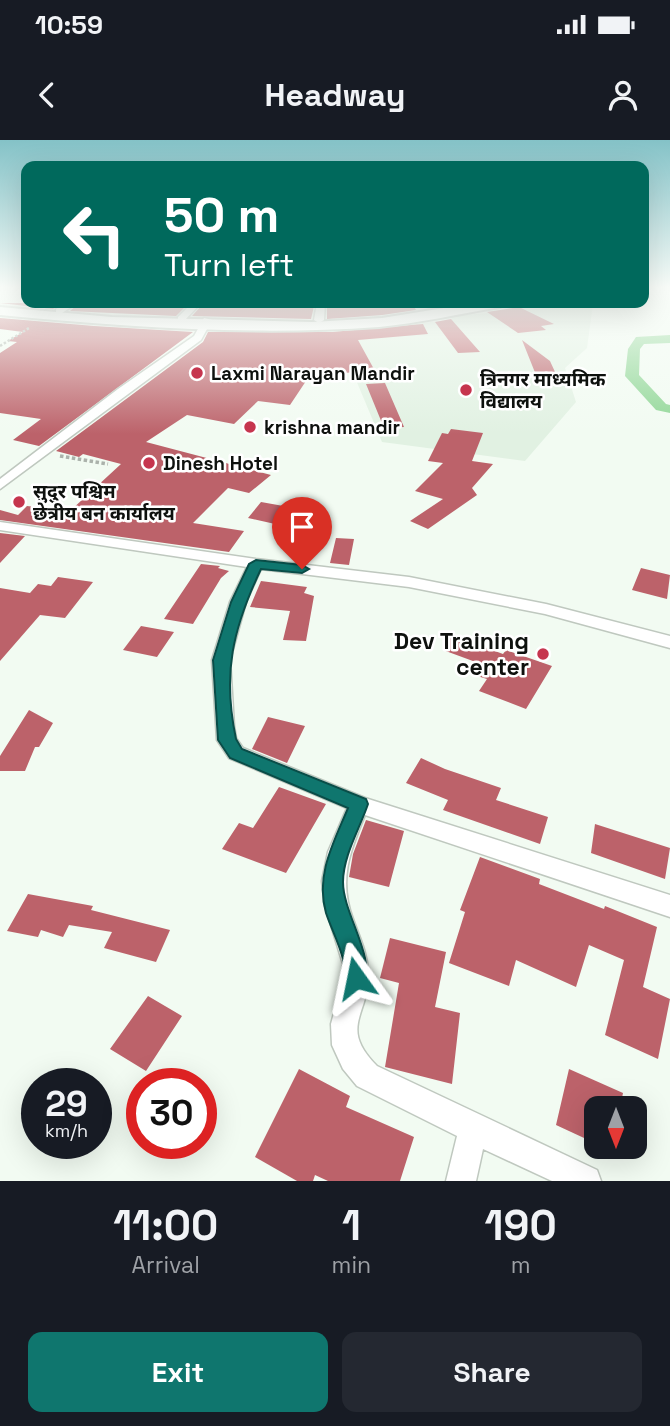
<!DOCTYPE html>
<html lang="en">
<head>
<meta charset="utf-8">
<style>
	:root { --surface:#171b24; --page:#242831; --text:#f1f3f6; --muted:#9ea1a6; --accent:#0f766e }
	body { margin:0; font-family:"Space Grotesk","Noto Sans Devanagari",sans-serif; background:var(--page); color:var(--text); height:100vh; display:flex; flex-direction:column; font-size:26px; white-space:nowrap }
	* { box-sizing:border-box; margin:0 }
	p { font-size:23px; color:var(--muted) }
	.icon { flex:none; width:38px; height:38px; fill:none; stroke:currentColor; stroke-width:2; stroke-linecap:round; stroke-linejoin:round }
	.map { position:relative; height:1041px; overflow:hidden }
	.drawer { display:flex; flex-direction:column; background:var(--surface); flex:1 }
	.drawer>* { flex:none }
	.banner { position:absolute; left:21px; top:21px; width:628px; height:147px; border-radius:14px; box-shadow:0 7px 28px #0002; background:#00695c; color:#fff; overflow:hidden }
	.needle { width:46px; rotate:180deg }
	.controls { position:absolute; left:584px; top:956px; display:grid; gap:14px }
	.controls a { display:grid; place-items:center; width:63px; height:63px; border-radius:14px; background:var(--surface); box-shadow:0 7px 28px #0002; font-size:35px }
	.speed { position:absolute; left:21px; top:928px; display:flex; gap:14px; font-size:35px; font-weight:700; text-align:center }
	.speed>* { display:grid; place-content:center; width:91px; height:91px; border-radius:50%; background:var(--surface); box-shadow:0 7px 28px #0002; line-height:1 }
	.speed small { font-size:18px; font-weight:400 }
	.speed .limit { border:10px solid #d22; background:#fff; color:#111 }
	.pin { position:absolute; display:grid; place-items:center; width:60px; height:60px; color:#fff; margin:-72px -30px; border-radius:50% 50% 50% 0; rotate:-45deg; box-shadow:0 0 7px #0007 }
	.pin .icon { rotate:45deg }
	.me { position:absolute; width:77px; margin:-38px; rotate:348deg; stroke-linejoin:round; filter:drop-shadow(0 0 5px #0008) }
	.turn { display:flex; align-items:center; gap:24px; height:147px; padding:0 28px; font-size:32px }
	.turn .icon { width:91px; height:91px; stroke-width:2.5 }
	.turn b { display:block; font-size:49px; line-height:60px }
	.eta { display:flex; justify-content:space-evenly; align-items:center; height:119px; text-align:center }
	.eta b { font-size:42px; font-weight:700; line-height:49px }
	.primary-button { display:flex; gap:14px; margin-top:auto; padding:14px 28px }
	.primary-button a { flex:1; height:80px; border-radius:14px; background:var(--accent); color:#fff; font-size:28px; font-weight:700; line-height:80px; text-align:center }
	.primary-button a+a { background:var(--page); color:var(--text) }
	.status { display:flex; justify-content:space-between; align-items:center; height:49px; padding:0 35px; background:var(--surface); direction:ltr }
	.status svg { height:19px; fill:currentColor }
	header { display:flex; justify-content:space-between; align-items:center; height:91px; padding:0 28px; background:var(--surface); font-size:32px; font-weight:700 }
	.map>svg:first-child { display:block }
	.built { fill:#e1f1e2 }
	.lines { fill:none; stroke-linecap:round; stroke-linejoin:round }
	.canal { fill:#8fd695; fill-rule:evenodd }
	.building { fill:#bc626a }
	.street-casing { stroke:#bfc8bf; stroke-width:3 }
	.primary-casing { stroke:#bfc8bf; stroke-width:4 }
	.path-far1 { stroke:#abb2ab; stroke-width:2.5; stroke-dasharray:2.5 2; stroke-linecap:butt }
	.path { stroke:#abb2ab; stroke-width:3.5; stroke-dasharray:3.5 2.5; stroke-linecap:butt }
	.street { fill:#fff; fill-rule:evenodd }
	.primary { fill:#fff; fill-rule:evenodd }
	.route { fill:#0f766e; stroke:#0a4d48; stroke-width:2 }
	.poi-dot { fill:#c6354e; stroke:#fff; stroke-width:2.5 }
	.labels { text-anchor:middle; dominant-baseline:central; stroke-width:5; stroke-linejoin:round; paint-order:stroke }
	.far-poi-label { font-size:19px; font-weight:bold; fill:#0e110e; stroke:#fff; text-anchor:start }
	.poi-label { font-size:23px; font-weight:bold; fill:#0e110e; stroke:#fff; text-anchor:end }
</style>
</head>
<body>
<div class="status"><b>10:59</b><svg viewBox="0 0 49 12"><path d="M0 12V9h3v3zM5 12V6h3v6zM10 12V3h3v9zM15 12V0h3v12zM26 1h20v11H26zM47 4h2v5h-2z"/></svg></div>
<header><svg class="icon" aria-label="back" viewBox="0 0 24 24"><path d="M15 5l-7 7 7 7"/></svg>Headway<svg class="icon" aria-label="person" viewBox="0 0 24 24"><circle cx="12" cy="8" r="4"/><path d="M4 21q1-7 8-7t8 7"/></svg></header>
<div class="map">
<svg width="670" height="1041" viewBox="0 0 670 1041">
	<rect width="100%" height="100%" fill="#f2fbf2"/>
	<path class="built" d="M593 164 587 208 565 228 576 262 525 321 382 302 335 190 384 187 451 180 453 176Z"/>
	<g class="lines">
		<path class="canal" d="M670 195V203L644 204 640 209 639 235 666 264 670 265V273L656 270 625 236 628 209 636 197Z"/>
	</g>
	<path class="building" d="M0 163H62L53 169Z
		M79 163H189L176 176 70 171Z
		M204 163H231L230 165 314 166 311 179 192 176Z
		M327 163H412L416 170 382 175 327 179Z
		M519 167 554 184 541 186 546 190 518 193 487 172Z
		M0 178 94 186 193 192 39 306 13 300 41 279 0 273V213L17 202 8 201 23 192 0 189Z
		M451 179 480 212 458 213 435 182Z
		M423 184 428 194 358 200 375 231 310 235 290 265 258 261 234 284 187 275 146 302 271 335 249 353 228 348 193 383 244 391 229 412 0 380V370L18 375 27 366 70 371 121 324 83 314 79 317 56 311 203 202 208 192H332Z
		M522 200 550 221 561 245H540Z
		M385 243 404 287 384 288 366 244Z
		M451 289 483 293 472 321 493 324 472 348 477 355 428 389 410 381 443 359 415 351 443 323 428 321 442 293 448 294Z
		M261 362 289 367 275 384 248 378Z
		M0 393 25 396 0 423Z
		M336 398 354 399 349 425 330 423Z
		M201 424 220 426 218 428 229 431 221 438 193 484 164 479Z
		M641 428 670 435 667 459 632 450Z
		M58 437 93 442 65 478 40 475 0 521V448L30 453 38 444 51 446Z
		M261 441 307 447 304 453 314 456 306 501 283 500 290 471 250 467Z
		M141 486 174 492 157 517 123 510Z
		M449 494 503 514 506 510 552 526 526 569 479 551 487 539 474 535 481 524 443 510Z
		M29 570 53 583 39 607H35L25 631H0V616Z
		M268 577 305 586 287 623 252 609Z
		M421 618 445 629 501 648 496 660 548 677 540 704 443 670 448 660 406 643Z
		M279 647 326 664 286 733 222 709 239 683 253 688Z
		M366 680 404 691 389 747 349 737 353 714Z
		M595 684 670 708 665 739 591 713Z
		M480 717 540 739 539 744 604 769 605 766 657 787 643 847 670 859 658 919 605 895 624 820 589 805 576 847 516 820 509 846 449 823 465 772 460 770Z
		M28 754 93 766 91 770 170 790 156 822 104 808 112 792 69 785 63 797 41 790 38 797 7 791Z
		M390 798 446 812 435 867 460 873 452 944 385 927 399 843 380 838Z
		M148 856 182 876 146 931 110 909Z
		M299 929 350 956 346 967 414 997 400 1041H328L315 1035 313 1041H297L255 1017Z
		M569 929 623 953 620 968H597V1004L556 985Z"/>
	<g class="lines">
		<defs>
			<path id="street" d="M67 163H77L62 173H56V169Z
				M192 163H201L184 181H178V177Z
				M317 163H325L324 180 319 183 314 180Z
				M204 178 212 180 201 200 0 349V339L118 249 194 196Z
				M0 382 256 419 409 437 546 464 670 496V508L545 474 409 447 261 429 246 462 230 520 234 586 236 598 243 608 365 658 670 755V777L365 675C350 711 338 740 353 779 359 796 367 812 368 831 371 874 337 886 377 926L597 1030 601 1041H552L483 1009 476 1041H446L457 996 357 946 343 929 332 905 331 884 342 844 343 824 325 766 322 741 328 712 347 668 229 618 217 600 212 520 230 462 247 427 0 390Z"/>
			<path id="primary" d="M475 163H507L500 167C460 174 419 183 379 187 253 196 125 187 0 175V167L112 177 312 182 382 178Z"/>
		</defs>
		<use href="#street" class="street-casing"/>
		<use href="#primary" class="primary-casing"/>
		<path class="path-far1" d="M0 206 29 188"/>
		<path class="path" d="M60 316 108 324"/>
		<use href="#street" class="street"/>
		<use href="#primary" class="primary"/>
	</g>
	<linearGradient id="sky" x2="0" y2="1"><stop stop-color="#84c2c7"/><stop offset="0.5" stop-color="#f9fdf9"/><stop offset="1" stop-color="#f9fdf9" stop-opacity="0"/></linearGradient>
	<rect width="670" height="294" fill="url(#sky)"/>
	<path class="route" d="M256 420 302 425 309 429 302 433 261 429C233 488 222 533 236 599L242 609 366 659 368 664C360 688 343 716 343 742 343 774 376 817 364 846L356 849 348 846C344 837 345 828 343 819 339 803 331 788 326 773 315 735 334 702 348 668L230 618 218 600 213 520 231 462 249 424Z"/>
	<g class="poi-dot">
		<circle cx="197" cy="233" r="7"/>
		<circle cx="466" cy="250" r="7"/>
		<circle cx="250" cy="287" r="7"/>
		<circle cx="149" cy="323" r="7"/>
		<circle cx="19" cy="362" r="7"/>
		<circle cx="543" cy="514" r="7"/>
	</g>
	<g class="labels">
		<g class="far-poi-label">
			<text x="211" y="233">Laxmi Narayan Mandir</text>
			<text x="480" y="239">त्रिनगर माध्यमिक<tspan x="480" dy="22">विद्यालय</tspan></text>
			<text x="264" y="287">krishna mandir</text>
			<text x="163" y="323">Dinesh Hotel</text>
			<text x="33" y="351">सुदुर पश्चिम<tspan x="33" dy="22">छेत्रीय बन कार्यालय</tspan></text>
		</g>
		<g class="poi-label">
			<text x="529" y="501">Dev Training<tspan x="529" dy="26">center</tspan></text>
		</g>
	</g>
</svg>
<div class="controls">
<a><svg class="needle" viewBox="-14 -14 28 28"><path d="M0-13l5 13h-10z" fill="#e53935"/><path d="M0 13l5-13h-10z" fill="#9ea1a6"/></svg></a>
</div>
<div class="speed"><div>29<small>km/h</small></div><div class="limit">30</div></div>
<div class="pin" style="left:302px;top:429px;background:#d93025"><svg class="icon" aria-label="arrive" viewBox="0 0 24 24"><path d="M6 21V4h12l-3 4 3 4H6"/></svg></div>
<svg class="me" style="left:356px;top:838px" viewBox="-20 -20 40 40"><path d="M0-17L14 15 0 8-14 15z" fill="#0f766e" stroke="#fff" stroke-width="4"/></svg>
<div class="banner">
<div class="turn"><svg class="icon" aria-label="left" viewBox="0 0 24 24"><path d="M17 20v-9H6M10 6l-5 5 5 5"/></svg><div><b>50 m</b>Turn left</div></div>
</div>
</div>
<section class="drawer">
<div class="eta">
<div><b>11:00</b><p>Arrival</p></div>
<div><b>1</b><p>min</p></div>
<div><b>190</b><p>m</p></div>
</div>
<div class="primary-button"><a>Exit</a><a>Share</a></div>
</section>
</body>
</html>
